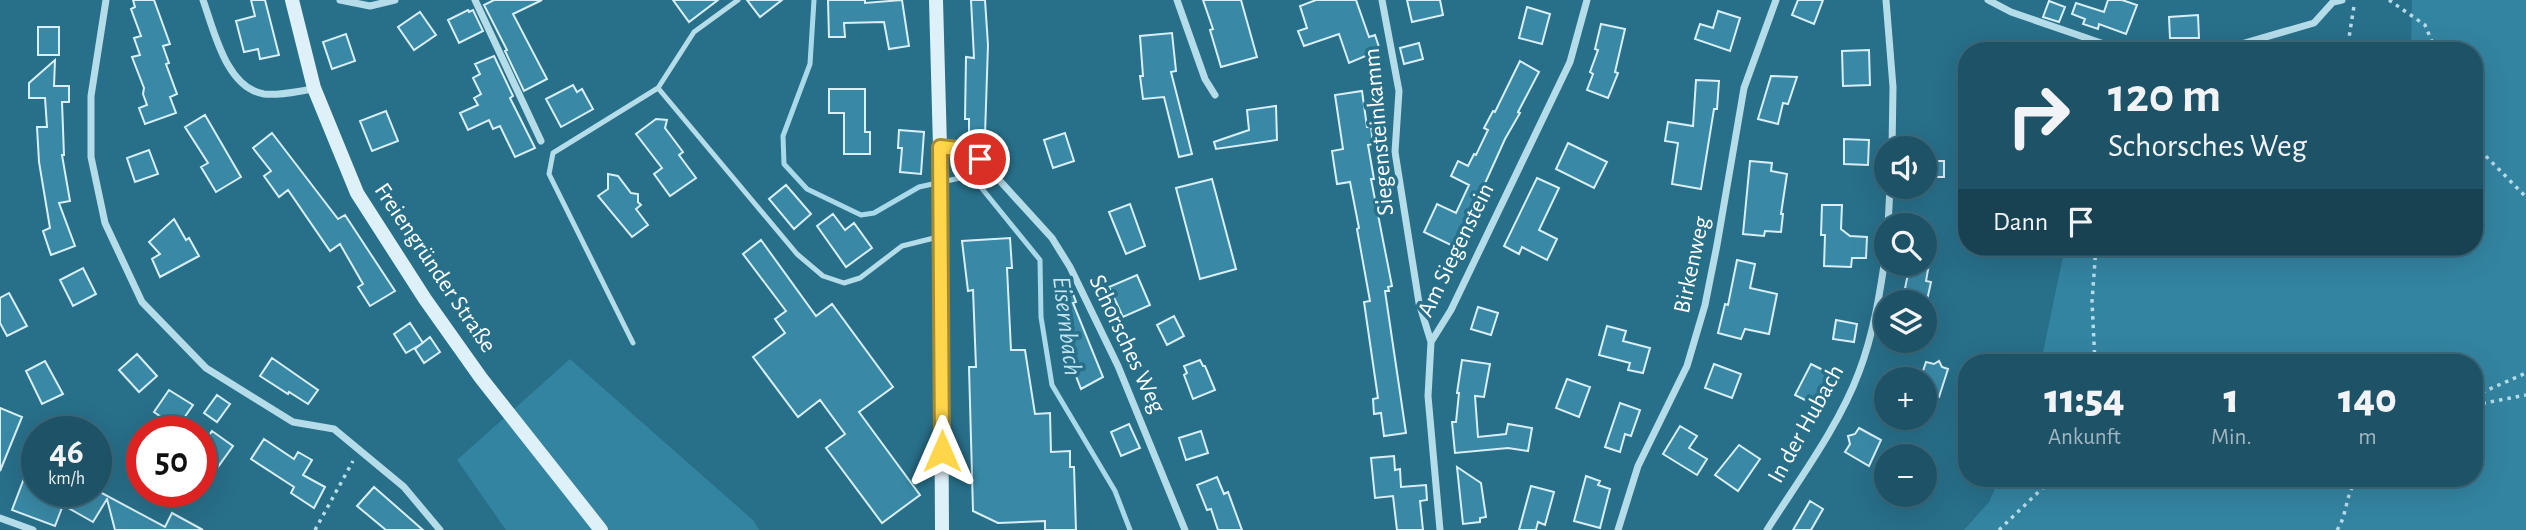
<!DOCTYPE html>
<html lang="de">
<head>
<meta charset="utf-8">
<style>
	:root { --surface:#1e5367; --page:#26596d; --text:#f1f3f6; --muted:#a1b6c0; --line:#3c697b }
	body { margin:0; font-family:"Alegreya Sans",sans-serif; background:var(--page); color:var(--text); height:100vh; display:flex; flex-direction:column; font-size:26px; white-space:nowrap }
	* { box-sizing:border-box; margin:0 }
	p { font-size:23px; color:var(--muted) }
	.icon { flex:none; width:38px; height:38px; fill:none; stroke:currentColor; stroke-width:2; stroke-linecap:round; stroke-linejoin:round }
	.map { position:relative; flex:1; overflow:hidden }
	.side { position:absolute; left:1958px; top:354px; width:525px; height:133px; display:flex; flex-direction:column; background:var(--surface); border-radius:28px; box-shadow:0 7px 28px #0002,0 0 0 2px var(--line) }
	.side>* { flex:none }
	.hud { position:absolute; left:1958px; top:42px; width:525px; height:214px; border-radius:28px; box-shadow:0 7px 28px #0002,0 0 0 2px var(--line); background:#1e5367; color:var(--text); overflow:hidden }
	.tools { position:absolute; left:1874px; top:136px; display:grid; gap:14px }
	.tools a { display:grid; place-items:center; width:63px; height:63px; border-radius:50%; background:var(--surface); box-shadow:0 7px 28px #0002,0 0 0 2px var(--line); font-size:35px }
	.speed { position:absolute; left:21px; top:416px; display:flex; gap:14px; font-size:35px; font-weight:700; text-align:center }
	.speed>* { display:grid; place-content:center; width:91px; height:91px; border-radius:50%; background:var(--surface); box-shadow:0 7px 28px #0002,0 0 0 2px var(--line); line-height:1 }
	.speed small { font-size:18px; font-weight:400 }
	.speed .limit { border:10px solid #d22; background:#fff; color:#111 }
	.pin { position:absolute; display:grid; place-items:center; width:60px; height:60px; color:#fff; margin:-30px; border:4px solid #fff; border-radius:50%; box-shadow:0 2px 7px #0007 }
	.me { position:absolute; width:77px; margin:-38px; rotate:0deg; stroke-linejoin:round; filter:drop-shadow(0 0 5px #0008) }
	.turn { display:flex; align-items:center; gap:24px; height:147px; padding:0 35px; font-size:32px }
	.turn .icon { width:91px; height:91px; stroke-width:2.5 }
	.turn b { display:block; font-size:49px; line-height:60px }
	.then { display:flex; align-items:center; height:66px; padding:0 35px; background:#0003; gap:14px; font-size:26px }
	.eta { display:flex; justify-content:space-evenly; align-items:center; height:119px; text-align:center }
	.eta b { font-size:42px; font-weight:800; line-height:49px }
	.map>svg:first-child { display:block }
	.green { fill:#3384a1 }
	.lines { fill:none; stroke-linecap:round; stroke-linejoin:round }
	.stream { stroke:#aadae9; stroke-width:5 }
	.building { fill:#3989a6; stroke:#d9eff7; stroke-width:2 }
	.path { stroke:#b5dce9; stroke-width:3.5; stroke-dasharray:3.5 5; stroke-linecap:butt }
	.service { stroke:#b5dce9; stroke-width:5 }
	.minor { stroke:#b5dce9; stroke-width:7 }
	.secondary { stroke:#dff1f8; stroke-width:14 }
	.route-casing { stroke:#a68a30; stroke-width:18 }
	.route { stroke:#ffd54a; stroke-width:12 }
	.labels { text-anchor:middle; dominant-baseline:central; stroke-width:7; stroke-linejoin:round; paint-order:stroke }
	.street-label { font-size:24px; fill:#fff; stroke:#286f89 }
	.water-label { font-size:26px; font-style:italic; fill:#c1e4f0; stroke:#286f89 }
</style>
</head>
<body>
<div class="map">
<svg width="2526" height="530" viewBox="0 0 2526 530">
	<rect width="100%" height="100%" fill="#286f89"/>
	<path class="green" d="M2412 0H2526V530H1964L1989 502 2000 478H2474V362H2041L2065 247H2474V51H2411Z
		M570 359 754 521 759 530H506L457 460Z"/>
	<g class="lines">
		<path class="stream" d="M814 0 810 64 783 136 784 164 807 189 861 215 874 213 919 187 960 178 975 180 1040 260 1041 317 1052 385 1115 491 1130 530"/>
	</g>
	<path class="building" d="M133 0H154L170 44 163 46 169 63 166 64 177 94 170 97 176 113 145 124 139 108 147 105 143 94 144 88 132 57 140 55 134 38 141 36 131 9 135 7Z
		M251 0H265L279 55 260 59 258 49 244 52 236 21 255 16Z
		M494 0H542L513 14 547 79 524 91 505 51 507 50 484 5Z
		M673 0H718L689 22Z
		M747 0H782L760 17Z
		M828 0H865V3L902 0 909 46 889 49 884 22 844 23 845 37H829Z
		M971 0H985L988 45 985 135H969V119H965L966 57 974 58Z
		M1203 0H1241L1257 57 1221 67 1210 30 1213 29Z
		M1316 0H1356L1369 37 1375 35 1380 50 1349 63 1339 34 1304 46 1298 31 1307 28 1300 6Z
		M1407 0H1440L1443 15 1412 22Z
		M1798 0H1823L1814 24 1792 15Z
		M2108 0H2122L2137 5 2126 34 2099 24 2098 29 2083 24 2085 19 2072 14 2076 3 2104 12Z
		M2049 1 2065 7 2059 22 2043 17Z
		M1527 7 1550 14 1542 44 1519 38Z
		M468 10 469 12 473 10 483 31 459 43 448 20Z
		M1718 11 1740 18 1730 51 1695 39 1700 24 1713 28Z
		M420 12 436 35 414 50 398 27Z
		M2198 15 2199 38H2170L2169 17Z
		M1601 24 1625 29 1615 72 1618 73 1608 98 1587 90 1593 74 1590 72 1598 50 1595 49Z
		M38 27H59V55H38Z
		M1172 33 1176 71 1171 72 1192 154 1179 157 1164 97 1143 99 1140 76H1143L1140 36Z
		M346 34 355 61 332 69 323 42Z
		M1419 43 1423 59 1404 64 1400 48Z
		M1869 50 1870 85 1843 86 1842 51Z
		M494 56 513 96 510 98 535 148 515 157 500 126 493 129 489 120 468 130 460 113 478 105 474 98 481 94 473 78 480 74 475 64Z
		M55 60 54 86H69V102H62L64 155H62L70 201 59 203 75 246 51 255 43 231 50 228 39 162 37 127H47L45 98H29V83Z
		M1520 61 1539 72 1518 112 1520 113 1505 139 1477 201 1482 203 1475 218 1470 216 1455 247 1424 232 1437 204 1456 213 1469 185 1451 176 1458 161 1468 166 1474 154 1476 155 1488 130 1484 128 1493 111 1495 112Z
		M1771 76 1797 77 1788 104 1783 103 1778 124 1758 119Z
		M1696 80 1719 81 1717 109H1714L1701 189 1672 184 1678 143 1665 141 1668 122 1693 126Z
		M573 85 577 92 582 89 593 109 561 127 546 99Z
		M829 89H865V132H870V154H844V113H829Z
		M1362 91 1367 127H1371L1373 144 1368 145 1374 179H1371L1392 286 1388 287 1389 291H1385L1406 433 1384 436 1381 413 1374 414 1373 399 1378 398 1364 302 1370 301 1357 229 1359 228 1350 182 1337 184 1332 151 1343 149 1335 95Z
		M1276 106 1277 140 1216 149 1214 142 1249 130 1247 110Z
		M386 111 398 141 372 151 360 121Z
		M205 115 241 177 216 192 201 167 208 163 185 127Z
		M656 119 667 120 665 128 683 152 679 155 696 178 670 196 654 174 662 168 636 134Z
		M899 130 924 132 921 174 900 172 902 148H898Z
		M272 133 338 219 345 215 395 291 370 306 358 287 363 284 340 244 330 251 288 190 279 197 264 176 271 171 253 148Z
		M1065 133 1074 161 1053 168 1044 140Z
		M1844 139 1869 140 1868 165 1844 164Z
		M1568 143 1607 162 1594 188 1556 169Z
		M149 150 158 174 135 182 127 158Z
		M1750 161 1772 163 1771 171 1787 174 1781 214H1783L1781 232 1765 231 1764 236 1743 234Z
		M1925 161H1944V177H1925Z
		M608 174 618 176 631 193 638 194V202L641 205 636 209 648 225 632 237 598 196 608 189Z
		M1537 178 1559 188 1539 230 1557 239 1547 260 1522 247 1519 254 1504 246Z
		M1212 179 1236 269 1200 279 1176 188Z
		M786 185 811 214 794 229 769 199Z
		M1130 204 1145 246 1126 254 1109 212Z
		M1822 205H1842L1841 229 1850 236 1867 237 1866 258H1852L1851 267 1824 266 1825 235H1821Z
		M833 214 845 230 854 223 872 248 846 267 817 226Z
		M174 219 186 240 189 238 199 256 160 277 152 259 160 254 149 242Z
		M1010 238 1012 268H1007L1011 350H1025L1035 414 1050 413 1051 452 1070 451V467H1074L1076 530H1045V521L998 523 973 511 969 367H976L973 290 968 291 962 241Z
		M761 240 816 316 832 304 893 387 859 412 920 495 882 523 826 448 845 434 820 400 798 417 753 357 785 333 775 319 786 311 743 254Z
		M1737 260 1755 264 1750 288 1777 294 1769 334 1745 329 1741 339 1718 333 1725 304 1728 305Z
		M1910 264H1929L1926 281 1931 282 1926 305 1902 303Z
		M83 268 96 294 73 306 60 280Z
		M1137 275 1150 305 1123 317 1109 287Z
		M1070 286 1076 302 1073 303 1103 377 1081 389 1062 340 1059 324 1056 291Z
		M9 293 27 326 7 336 0 323V298Z
		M1478 307 1498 313 1491 335 1471 329Z
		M1174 316 1184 336 1167 345 1157 325Z
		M1836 320 1857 324 1854 342 1833 339Z
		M410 323 423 343 406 353 394 334Z
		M1607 326 1626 331 1623 341 1650 348 1643 373 1628 370 1630 363 1599 355Z
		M430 337 440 352 424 363 415 349Z
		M137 354 157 376 139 392 119 370Z
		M272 358 318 390 308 404 289 392 288 394 260 376Z
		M1200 360 1203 366H1205L1215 390 1193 399 1184 375 1187 373 1184 366Z
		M1462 360 1490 364 1484 397 1475 396 1478 437 1506 434 1508 424 1532 428 1528 451 1508 448 1455 453 1452 422H1456L1459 393H1457Z
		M45 361 63 394 42 404 26 371Z
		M1939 361 1942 367 1948 369 1939 397 1925 392V380H1920L1926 362 1934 364Z
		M1714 364 1741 374 1732 398 1705 388Z
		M1811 364 1833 375 1817 406 1795 395Z
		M1567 379 1590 387 1579 417 1556 408Z
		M169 390 193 405 177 428 154 412Z
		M217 395 230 404 217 422 204 413Z
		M1620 403 1640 410 1631 436 1625 434 1620 452 1605 447Z
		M0 408 22 417 0 471Z
		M1129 424 1140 448 1121 456 1111 432Z
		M1680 426 1697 436 1689 448 1707 459 1697 475 1663 454Z
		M1859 428 1881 440 1869 466 1845 452 1850 444 1848 436 1855 434Z
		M212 431 233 446 215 471 201 461V447Z
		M1201 431 1208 453 1186 460 1179 438Z
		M264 439 294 459 298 452 312 460 303 475 325 487 314 508 291 493 294 487 251 459Z
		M1739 445 1760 459 1738 491 1715 475Z
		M36 447 37 492H100L165 527 172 513 203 530H115L107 499 93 522 63 505 55 526 12 510Z
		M1394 456 1395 470 1400 469 1401 487 1426 485 1427 500 1420 501 1423 530H1397L1393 496 1375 498 1371 458Z
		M1457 467 1481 483 1486 517 1480 518V522L1463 524Z
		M1586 476 1600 481 1598 485 1610 489 1600 528 1574 521Z
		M1217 477 1224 494 1228 492 1242 530H1218L1211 509 1207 510 1197 485Z
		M1531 486 1554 492 1545 525 1538 522 1536 530H1519Z
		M374 487 423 530H386L357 506Z
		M1810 501 1823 509 1811 530H1793Z"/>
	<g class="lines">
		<path class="path" d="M2389 0 2425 25 2436 51
			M2343 51 2348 44 2354 6
			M2474 144 2526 197
			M2095 362 2092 302 2096 247
			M2474 396 2526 373
			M2474 405 2526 395
			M315 530 353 461
			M1999 530 2053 478
			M2337 530C2348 514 2345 493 2358 478"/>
		<path class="service" d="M658 88 694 32 738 0
			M633 343 549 174 553 153 658 88 797 254 823 276 844 283 860 278 902 246 938 237"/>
		<path class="minor" d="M106 0 91 96V157L105 223 142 302 206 368 293 422 334 429 404 487 440 530
			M203 0C214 30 226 88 264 94 280 96 298 91 314 89
			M340 0 370 6 395 0
			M475 0 541 141
			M1177 0 1205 79 1215 95
			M1382 0 1399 91 1395 152 1419 303 1431 342
			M1886 0 1893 87 1892 149
			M1988 0 2011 12 2104 44 2165 50 2224 49 2314 23 2333 2 2342 0
			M940 147 967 150 980 159 1052 238 1070 267 1118 366 1185 530
			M1888 226 1890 187
			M0 518 33 530
			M1440 530 1428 396 1431 342 1451 310 1570 62 1587 0
			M1618 530 1638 466 1687 366 1705 305 1717 245 1744 88 1776 0
			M1767 530C1798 481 1839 426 1859 372 1874 333 1880 292 1886 252"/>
		<path class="secondary" d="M292 0 314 88 357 193 425 299 481 378 601 530
			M936 0 940 147 942 530"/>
	</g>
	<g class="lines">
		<defs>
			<path id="route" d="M942 451 940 147 967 150 980 159"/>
		</defs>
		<use href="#route" class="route-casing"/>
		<use href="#route" class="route"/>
	</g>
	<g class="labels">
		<g class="street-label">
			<text transform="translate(1379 132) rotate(-95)">Siegensteinkamm</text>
			<text transform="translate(1456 250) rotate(-64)">Am Siegenstein</text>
			<text transform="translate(1692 265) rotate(-78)">Birkenweg</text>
			<text transform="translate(435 268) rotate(56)">Freiengründer Straße</text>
			<text transform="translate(1127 344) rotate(65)">Schorsches Weg</text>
			<text transform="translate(1806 424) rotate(-61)">In der Hubach</text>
		</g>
		<g class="water-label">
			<text transform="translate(1067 326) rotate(83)">Eisernbach</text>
		</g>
	</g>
</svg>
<div class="tools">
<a><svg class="icon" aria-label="sound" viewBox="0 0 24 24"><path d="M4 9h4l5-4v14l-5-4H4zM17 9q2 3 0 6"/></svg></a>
<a><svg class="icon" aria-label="search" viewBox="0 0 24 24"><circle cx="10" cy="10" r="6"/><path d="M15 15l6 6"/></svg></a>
<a><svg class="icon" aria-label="layers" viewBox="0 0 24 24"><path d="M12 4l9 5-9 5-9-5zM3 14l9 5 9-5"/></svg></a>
<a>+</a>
<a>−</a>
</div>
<div class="speed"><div>46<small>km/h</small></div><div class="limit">50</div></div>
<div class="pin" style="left:980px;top:159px;background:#d93025"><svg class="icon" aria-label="arrive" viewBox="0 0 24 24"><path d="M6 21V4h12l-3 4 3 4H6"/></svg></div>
<svg class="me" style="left:942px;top:451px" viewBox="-20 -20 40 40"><path d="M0-17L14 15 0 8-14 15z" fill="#ffd54a" stroke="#fff" stroke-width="4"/></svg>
<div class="hud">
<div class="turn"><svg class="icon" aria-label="right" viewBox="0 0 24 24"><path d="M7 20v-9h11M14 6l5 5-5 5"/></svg><div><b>120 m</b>Schorsches Weg</div></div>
<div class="then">Dann<svg class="icon" aria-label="arrive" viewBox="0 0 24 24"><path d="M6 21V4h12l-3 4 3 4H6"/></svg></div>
</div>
<section class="side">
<div class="eta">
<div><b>11:54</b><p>Ankunft</p></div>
<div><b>1</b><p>Min.</p></div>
<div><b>140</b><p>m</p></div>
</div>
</section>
</div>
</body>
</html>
